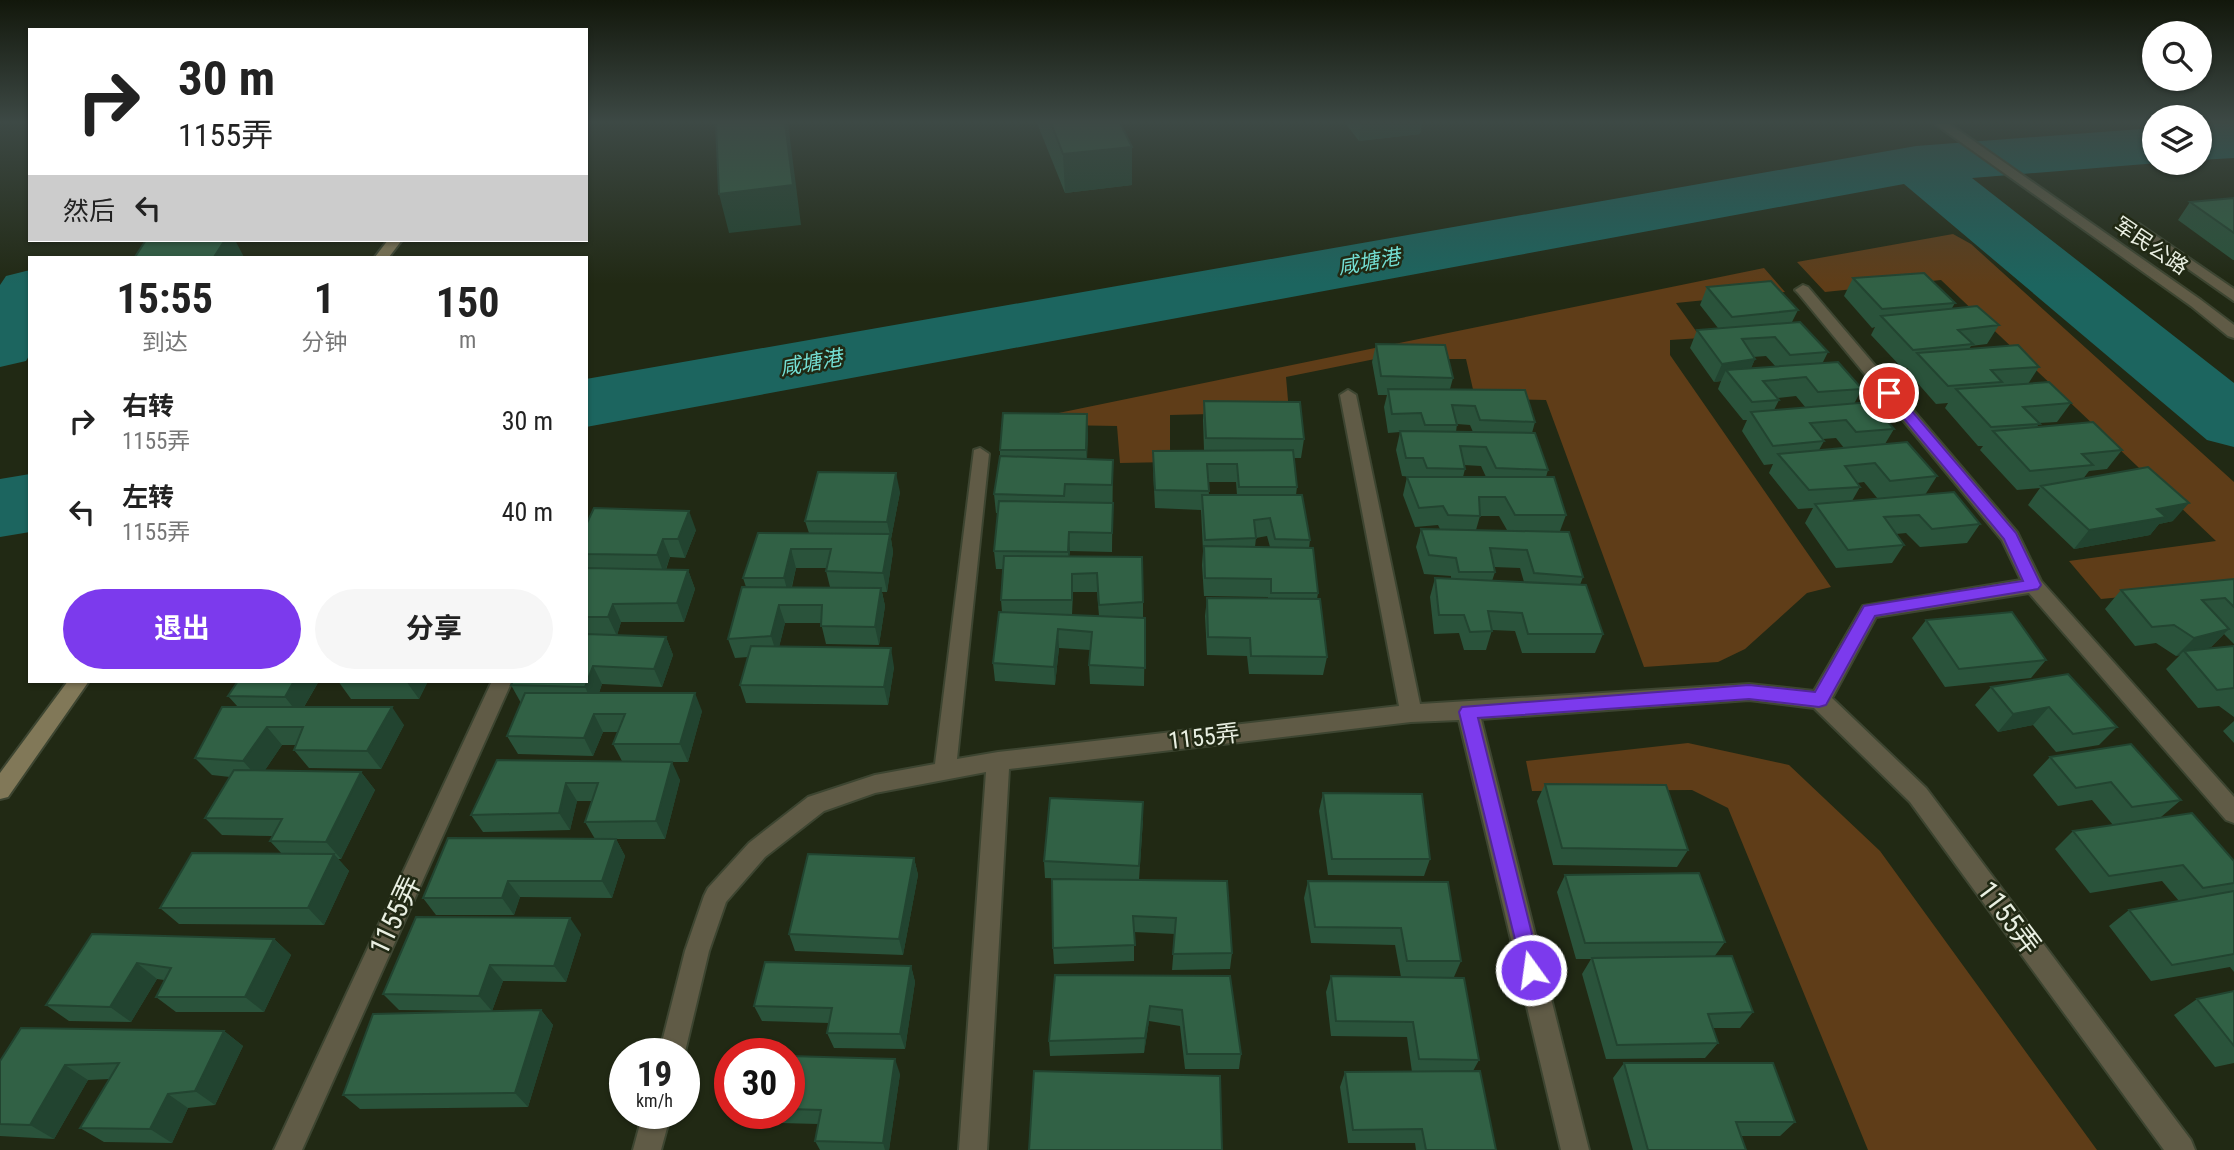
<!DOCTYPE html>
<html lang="zh">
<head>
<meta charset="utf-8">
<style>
	:root { --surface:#fff; --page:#f6f6f6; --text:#222; --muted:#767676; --accent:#7c3aed }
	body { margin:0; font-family:"Roboto Condensed","Noto Sans SC",sans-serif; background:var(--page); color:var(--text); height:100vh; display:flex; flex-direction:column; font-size:26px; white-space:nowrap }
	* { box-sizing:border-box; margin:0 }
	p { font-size:23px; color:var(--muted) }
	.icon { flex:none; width:38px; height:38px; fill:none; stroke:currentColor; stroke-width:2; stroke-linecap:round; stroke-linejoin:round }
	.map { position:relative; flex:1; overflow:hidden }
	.side { position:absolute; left:28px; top:256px; width:560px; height:427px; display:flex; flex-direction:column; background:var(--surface); border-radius:0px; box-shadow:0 2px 5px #0004 }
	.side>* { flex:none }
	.banner { position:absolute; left:28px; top:28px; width:560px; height:214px; border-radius:0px; box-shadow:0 2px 5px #0004; background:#fff; color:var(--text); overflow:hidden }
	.tools { position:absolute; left:2142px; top:21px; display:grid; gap:14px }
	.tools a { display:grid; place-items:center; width:70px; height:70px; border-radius:50%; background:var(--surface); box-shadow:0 2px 5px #0004; font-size:35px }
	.speed { position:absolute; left:609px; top:1038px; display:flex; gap:14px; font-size:35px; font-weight:700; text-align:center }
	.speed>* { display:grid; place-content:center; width:91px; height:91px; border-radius:50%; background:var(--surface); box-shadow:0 2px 5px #0004; line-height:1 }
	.speed small { font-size:18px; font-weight:400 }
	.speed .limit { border:10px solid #d22; background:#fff; color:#111 }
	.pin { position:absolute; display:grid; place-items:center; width:60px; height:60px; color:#fff; margin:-30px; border:4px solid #fff; border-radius:50%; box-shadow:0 2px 7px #0007 }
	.me { position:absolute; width:77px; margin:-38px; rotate:346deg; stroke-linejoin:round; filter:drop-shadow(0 0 5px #0008) }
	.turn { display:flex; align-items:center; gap:24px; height:147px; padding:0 35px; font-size:32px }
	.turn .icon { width:91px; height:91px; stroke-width:2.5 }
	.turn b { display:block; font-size:49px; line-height:60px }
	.then { display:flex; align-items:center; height:66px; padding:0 35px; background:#0003; gap:14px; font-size:26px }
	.eta { display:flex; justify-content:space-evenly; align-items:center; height:119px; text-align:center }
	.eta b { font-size:42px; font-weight:700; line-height:49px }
	.action { display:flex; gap:14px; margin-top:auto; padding:14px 35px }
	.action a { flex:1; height:80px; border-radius:42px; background:var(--accent); color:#fff; font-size:28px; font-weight:700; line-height:80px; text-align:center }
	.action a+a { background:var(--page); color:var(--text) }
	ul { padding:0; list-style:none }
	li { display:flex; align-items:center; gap:21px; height:91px; padding:0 35px }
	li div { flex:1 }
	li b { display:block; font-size:26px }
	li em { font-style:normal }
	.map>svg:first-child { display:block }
	.green { fill:#5f3d18 }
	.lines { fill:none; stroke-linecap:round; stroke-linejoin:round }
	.river { fill:#1c655f; fill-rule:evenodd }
	.minor-casing { stroke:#3d4531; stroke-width:4 }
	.secondary-casing { stroke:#3d4531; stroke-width:4 }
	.minor { fill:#605b46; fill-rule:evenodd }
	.secondary { fill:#817858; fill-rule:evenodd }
	.wall { fill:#2a533b; fill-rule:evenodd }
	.shaded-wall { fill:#224430 }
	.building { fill:#316145; stroke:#224430; stroke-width:2 }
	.route { fill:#7c3aed; stroke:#51269a; stroke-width:2 }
	.labels { text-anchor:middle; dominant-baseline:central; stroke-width:5; stroke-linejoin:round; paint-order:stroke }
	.far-street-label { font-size:21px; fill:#e9efe2; stroke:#212914 }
	.far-water-label { font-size:21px; font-style:italic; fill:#73ded3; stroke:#212914 }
	.street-label { font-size:24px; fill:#e9efe2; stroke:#212914 }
	.near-street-label { font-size:28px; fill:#e9efe2; stroke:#212914 }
</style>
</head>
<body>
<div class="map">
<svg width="2234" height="1150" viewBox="0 0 2234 1150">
	<rect width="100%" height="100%" fill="#212914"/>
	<path class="green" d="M1953 234 1971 244 2234 482V586L2101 599 2069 561 2216 541 1941 280 1825 292 1797 262Z
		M1764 268 1785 292 1676 303 1701 338 1670 340V355L1831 587 1807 593 1745 649 1718 662 1644 667 1546 400 1475 398 1466 359H1375L1286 377 1289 412 1170 415V462L1120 463 1117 426 1005 424Z
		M1688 743 1789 765 1880 851 2097 1150H1868L1728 808 1692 790 1532 791 1526 761Z"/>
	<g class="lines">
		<path class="river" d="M2234 123V158L2200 160V124Z
			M2154 128V163H2158L1972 178 2234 383V447L2207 440 1904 184 586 427V379L1916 146Z
			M30 270V354L26 361 0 367V285L6 276Z
			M30 474V532L0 537V479Z"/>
		<defs>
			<path id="minor" d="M1934 123H1948L2201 300 2234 325V338L2228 336 2191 306Z
				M2139 224 2234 289V301L2134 231V225Z
				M1803 285 1808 287 2017 532 2041 581 2234 797V823L2226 820 2029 593 1876 617 1832 698 1926 788 2191 1140 2195 1150H2164L1910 802 1814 708 1749 700 1481 719 1589 1150H1561L1459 720 1411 722 1009 769 987 1150H959L986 772 875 793 824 811 765 857 726 902 709 951 684 1056V1054H659L685 951 704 896 708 888 749 843 808 797 875 775 935 764 974 450 980 448 989 454 957 759 998 752 1399 706 1340 395 1348 390 1356 395 1420 704 1749 684 1814 691 1863 606 2021 580 2002 540 1798 293 1795 290Z
				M492 681H512L302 1150H274Z
				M643 1113H671L661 1150H633Z"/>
			<path id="secondary" d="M388 240H402L389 257H375Z
				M68 681H89L8 797 0 799V773Z"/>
		</defs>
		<use href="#minor" class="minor-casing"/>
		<use href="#secondary" class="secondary-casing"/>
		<use href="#minor" class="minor"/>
		<use href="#secondary" class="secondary"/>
	</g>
	<path class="wall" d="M1037 123H1120L1132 185 1065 193Z
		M1345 123H1422L1420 134 1359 141Z
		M2234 198V260H2233L2178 220 2190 202Z
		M1853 278 1955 303 1952 308 1999 325 1987 344 1971 346 1969 349 2039 367 2028 384 2071 403 2057 422 2039 423 2037 427 2122 450 2107 469 2089 471 2083 479 2173 521 2159 524 2150 535 2074 549 2028 505 2040 488 2017 490 1980 450 1983 446H1978L1945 408 1948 403 1936 404 1907 371 1908 368 1903 369 1871 335 1875 327 1872 328 1844 296Z
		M1707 287 1798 310 1792 322 1828 352 1822 364 1862 389 1854 404 1894 429 1885 444 1937 476 1925 495 1980 524 1967 543 1920 547 1906 533 1896 534 1904 545 1892 563 1836 568 1805 523 1813 508 1798 509 1769 473 1773 464 1764 465 1742 431 1747 420H1743L1718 389 1721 381 1714 382 1690 348 1697 330 1718 328 1700 305ZM1766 356 1776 367 1751 368 1755 359 1753 357ZM1796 396 1806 408 1774 410 1779 400 1777 398ZM1836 438 1844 448 1819 450 1824 441 1823 439ZM1864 482 1878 499 1852 501 1860 487 1857 483Z
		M1376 344 1453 378 1450 389 1535 422 1532 433 1548 470 1546 477 1566 515 1560 531 1583 577 1580 585 1603 634 1595 653H1522L1515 631 1492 630 1486 650H1464L1459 633 1434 634 1430 597 1435 578 1451 579V576L1424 574 1416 547 1421 529H1440L1438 525 1415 527 1403 495 1407 477H1413L1402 476 1396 450 1400 432 1388 433 1384 407 1387 395H1378L1372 362ZM1457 424 1470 425 1473 432H1456ZM1464 465 1481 466 1486 477H1463L1465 469ZM1480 516H1499L1507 530H1476ZM1494 567 1520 568 1524 582 1492 581 1495 572Z
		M1204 401 1304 439 1301 458H1294L1297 487 1296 495 1310 540 1309 548 1318 593 1317 599 1327 657 1323 675 1249 674 1247 656 1207 655 1205 616 1207 598 1268 599V597L1204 596 1202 565 1203 551 1201 510 1155 508 1153 469V451L1204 450 1203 420ZM1208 482H1236L1237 495H1209ZM1267 536 1270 547H1255L1256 538Z
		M1088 432 1087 459 1113 460 1112 552 1070 551 1069 556 1143 602V617L1145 618 1144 686 1090 684 1089 665 1090 650 1059 648 1055 685 995 681 993 663 1002 612 1001 600 1003 569H996L994 551 998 513H996L994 494 1000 456V450ZM1073 592H1097L1099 616 1072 615Z
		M900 492 891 539 893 552 887 592H882L885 606 879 645 826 644 821 623H785L779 647 894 667 888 705 746 703 740 685 748 657 735 658 728 639 746 587 743 578 809 533 805 521ZM796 568H827L826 571 830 587H792Z
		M586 525 696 530 685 558 670 557 666 570H688L695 589 684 622H621L617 635 666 637 673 655 662 687 602 684 599 693 702 711 688 762H661L680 780 665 839H602H616L625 856 612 898 520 897 514 915H436L423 898 595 839 585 822 592 801H577L570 830 483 832 471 815 622 761 613 744 618 732H603L593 756 518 754 507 736 521 703 511 685 586 681Z
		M2234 579V644L2224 634 2211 647 2202 649 2234 646V717L2219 706 2198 708 2166 669 2180 655 2176 656 2156 643 2135 646 2105 609 2121 590Z
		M1926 620 2046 660 2031 678 1945 687 1912 638Z
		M238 681H428L419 699H351L338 681H319L304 707 404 725 381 769 309 768 294 750 296 745H282L265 770 361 772 375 790 341 859H338L349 871 324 925 179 924 160 908 282 854 270 841 272 836 222 835 205 818 230 777 212 775 195 758 238 707 228 696Z
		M1991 687 2117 727 2099 745 2056 752 2033 725 1998 732 1975 705Z
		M2234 721V743L2223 731Z
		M2050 757 2181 800 2161 817 2113 825 2092 800 2058 806 2033 775Z
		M1545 784 1688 850 1677 867 1553 865 1537 801Z
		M1323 793 1430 859 1424 876 1328 875 1319 811Z
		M1143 820 1139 880 1232 953 1230 969 1172 970 1175 934 1134 932V961L1054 964 1053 948 1079 879 1045 878 1044 861Z
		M2073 831 2234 861V972L2230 967 2151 981 2109 926 2129 910 2179 901 2162 881 2090 893 2055 849Z
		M914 858 918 875 903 955 795 951 789 934Z
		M1565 875 1725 942 1714 957 1753 1012 1740 1028H1713L1718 1043 1705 1058 1606 1059 1582 974 1591 959H1576L1557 892Z
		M1308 881 1448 882 1461 961 1454 977H1405L1479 1060 1473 1071 1496 1150H1416L1415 1143H1348L1340 1087 1345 1072H1412L1407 1037 1331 1036 1326 992 1331 976 1401 977 1395 945 1311 943 1304 898Z
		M92 934 274 939 291 955 264 1012H176L156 997 164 980 157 979 131 1022 69 1021 46 1005Z
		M581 934 566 982 503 981 492 1011 541 1010 553 1025 528 1107 360 1109 343 1095 491 1011 399 1010 383 994Z
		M911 966 915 982 905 1049 834 1048 827 1033 829 1023 762 1021 754 1006Z
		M1230 976 1241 1054 1239 1069H1185L1180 1026 1149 1021 1144 1053 1050 1056 1049 1041Z
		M2234 991V1063L2215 1067 2174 1015 2197 999Z
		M224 1031 243 1046 215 1105 188 1108 172 1143 104 1142 80 1128 110 1079 88 1080 54 1139 0 1136V1061Z
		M789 1056 900 1074 889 1150H820L815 1141 818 1124 748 1122 743 1113H789Z
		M1624 1063 1795 1122 1780 1136H1741L1746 1150H1633L1613 1078Z"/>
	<path class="shaded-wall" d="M785 123H788L801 225 729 233 719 194Z
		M1361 123H1422L1420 134 1359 141Z
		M1132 147V185L1065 193 1063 154Z
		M225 240H235L244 257H214Z
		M1755 359 1747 378 1726 370 1721 381 1714 382 1722 364Z
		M1087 414 1088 432 1086 469V450Z
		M896 473 900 492 891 539 893 552 887 592 883 573 890 535 887 522Z
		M2189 503 2173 521 2159 524 2150 535 2074 549 2089 530 2157 509Z
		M689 511 696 530 685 558 678 539Z
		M1069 532 1070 551 1068 570V552Z
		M663 539 670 557 664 574 657 555Z
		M791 549 796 568 789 597 784 578Z
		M688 570 695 589 684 622 677 603Z
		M881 588 885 606 879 645 875 627Z
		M613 604 621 622 617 636 608 617Z
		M779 605 785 623 777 655 771 636Z
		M1058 629 1059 648 1055 685 1054 667Z
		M2229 629 2211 647 2186 653 2184 651 2180 655 2176 656 2194 638Z
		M666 637 673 655 662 687 654 669Z
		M891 648 894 667 888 705 884 687Z
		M593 666 602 684 594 706 585 687Z
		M294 681H319L299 715 285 697Z
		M406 681H428L419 699Z
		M695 693 702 711 688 762 680 744Z
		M392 707 404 725 381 769 367 751Z
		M2049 707 2033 725 1998 732 2013 714Z
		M594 714 603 732 593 756 584 738Z
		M267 727 282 745 259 779 243 761Z
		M672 762 680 780 665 839 656 821Z
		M361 772 375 790 341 859 326 842Z
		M566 783 577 801 570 830 559 813Z
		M616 839 625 856 612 898 602 881Z
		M334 854 349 871 324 925 308 908Z
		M914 858 918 875 903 955 899 939Z
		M508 881 520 897 514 915 502 898Z
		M570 918 581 934 566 982 554 966Z
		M274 939 291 955 264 1012 245 997Z
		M137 963 157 979 131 1022 110 1007Z
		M490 965 503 981 492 1011 479 996Z
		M911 966 915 982 905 1049 900 1034Z
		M1150 1006 1149 1021 1144 1053 1145 1038Z
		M541 1010 553 1025 528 1107 515 1093Z
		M224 1031 243 1046 215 1105 195 1091Z
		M895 1059 900 1074 889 1150H885L883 1143Z
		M65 1065 88 1080 54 1139 30 1125Z
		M168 1094 188 1108 172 1143 150 1129Z"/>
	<path class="building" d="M716 123H785L793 185 719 194Z
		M1051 123H1120L1132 147 1063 154Z
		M2234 198V233L2190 202Z
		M146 240H225L214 257H135Z
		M1924 273 1955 303 1882 309 1853 278Z
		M1771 281 1798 310 1732 317 1707 287Z
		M1977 306 1999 325 1958 330 1973 344 1913 350 1881 316Z
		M1800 322 1828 352 1790 355 1775 337 1742 339 1755 359 1722 364 1697 330Z
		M1376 344 1445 345 1453 378 1381 376Z
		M2018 345 2039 367 1991 370 2002 382 1948 386 1917 353Z
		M1838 362 1862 389 1818 392 1806 377 1763 381 1779 400 1752 402 1726 370Z
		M2049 382 2071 403 2023 407 2040 424 1991 427 1956 389Z
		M1388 389 1525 390 1535 422 1480 420 1475 406 1452 405 1457 425H1425L1421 413 1392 414Z
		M1204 401 1300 402 1304 439 1206 438Z
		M1871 402 1894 429 1856 432 1846 420 1810 423 1824 441 1773 446 1751 412Z
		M1003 413 1087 414 1086 450H1000Z
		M2093 422 2122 450 2082 454 2093 465 2030 471 1993 431Z
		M1400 431 1535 433 1548 470 1496 468 1486 447 1460 446 1465 469 1427 468 1423 458H1406Z
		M1907 442 1937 476 1890 481 1875 463 1845 466 1860 487 1809 490 1778 454Z
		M1293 450 1297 487H1239L1237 464H1207L1209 491 1155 490 1153 451Z
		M1000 456 1113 460 1112 485 1065 484 1064 496 994 494Z
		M2148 467 2189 503 2157 509 2166 517 2089 530 2041 486Z
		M818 472 896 473 887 522 805 521Z
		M1407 477H1554L1566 515H1515L1505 497H1479L1480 516 1448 515 1443 506 1419 508Z
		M1954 492 1980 524 1932 529 1919 515 1884 517 1904 545 1848 550 1815 504Z
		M1202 495H1302L1310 540 1275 539 1270 518 1254 520 1256 538 1205 540Z
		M999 501 1113 503 1112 533 1069 532 1068 552 994 551Z
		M594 508 689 511 678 539H663L657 555 586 554V525Z
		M1421 529 1569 532 1583 577 1534 573 1527 550 1490 548 1495 572H1459L1456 558 1429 555Z
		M758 533 890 534 883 573 826 571 831 549H791L784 578H743Z
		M1204 546 1313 548 1318 593H1271V579L1205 578Z
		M1004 556 1142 557 1143 602 1099 605 1097 573 1072 574V600H1001Z
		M586 568 688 570 677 603 613 604 608 617H586Z
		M1435 578 1586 585 1603 634H1528L1522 613 1488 611 1492 631 1470 632 1464 615H1439Z
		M2234 579V607L2225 598 2202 600 2229 629 2194 638 2174 625 2152 627 2121 590Z
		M742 587 881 588 875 627 821 626 822 605H779L771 636 728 639Z
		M1207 598 1320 599 1327 657 1251 656 1250 638 1208 637Z
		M999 612 1145 618V668L1089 665 1092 632 1058 629 1054 667 993 663Z
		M2012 612 2046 660 1959 669 1926 620Z
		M586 634 666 637 654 669 593 666 585 687 511 685 513 681H586Z
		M751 646 891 648 884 687 740 685Z
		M2234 646V688L2217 690 2184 651Z
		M2068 674 2117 727 2073 734 2049 707 2013 714 1991 687Z
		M238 681H294L285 697 228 696Z
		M525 693H695L680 744H613L625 714H594L584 738 507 736Z
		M222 707H392L367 751 294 750 303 727H267L243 761 195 758Z
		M2131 744 2181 800 2132 807 2111 782 2076 788 2050 757Z
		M497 760 672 762 656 821 585 822 598 783H566L559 813 471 815Z
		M234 770 361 772 326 842 270 841 282 819 205 818Z
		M1545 784 1666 785 1688 850 1562 848Z
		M1323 793 1422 794 1430 859H1332Z
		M1050 798 1143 802 1139 866 1044 861Z
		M2192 813 2234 861V883L2203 888 2183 865 2109 876 2073 831Z
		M448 838 616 839 602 881H508L502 898H423Z
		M192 853 334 854 308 908H160Z
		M808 854 914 858 899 939 789 934Z
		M1699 873 1725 942 1585 943 1565 875Z
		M1052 879 1227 881 1232 953 1173 954 1176 918 1133 916 1135 945 1053 948Z
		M1308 881 1448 882 1461 961H1407L1401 928 1315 927Z
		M2234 891V954L2172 965 2129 910Z
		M416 917 570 918 554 966 490 965 479 996 383 994Z
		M92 934 274 939 245 997H156L171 968 137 963 110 1007 46 1005Z
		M1732 956 1753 1012 1708 1014 1718 1043 1617 1045 1592 958Z
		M765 962 911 966 900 1034 827 1033 832 1008 754 1006Z
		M1055 975 1230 976 1241 1054H1187L1182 1010 1150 1006 1145 1038 1049 1041Z
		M1331 976 1464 978 1479 1060 1419 1059 1413 1022 1336 1021Z
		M2234 991V1046L2197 999Z
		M541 1010 515 1093 343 1095 373 1014Z
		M21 1028 224 1031 195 1091 168 1094 150 1129 80 1128 119 1063 65 1065 30 1125 0 1124V1061Z
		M789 1056 895 1059 883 1143 815 1141 821 1110 789 1109Z
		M1624 1063H1773L1795 1122H1736L1746 1150H1648Z
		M1034 1071 1220 1076 1222 1150H1029Z
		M1480 1071 1496 1150H1426L1422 1129 1353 1130 1345 1072Z"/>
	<linearGradient id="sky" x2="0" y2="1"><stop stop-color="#12170b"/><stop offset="0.43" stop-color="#3d4945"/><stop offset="1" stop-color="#3d4945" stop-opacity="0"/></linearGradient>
	<rect width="2234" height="284" fill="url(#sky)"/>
	<path class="route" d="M1889 389 1894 390 2016 533 2041 585 2038 589 1875 616 1826 705 1819 707 1749 699 1478 718 1541 970 1538 976 1531 979 1524 976 1459 712 1462 707 1749 685 1815 692 1864 606 2023 581 2004 539 1885 396V390Z"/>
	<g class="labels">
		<g class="far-street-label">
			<text transform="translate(2151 246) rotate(34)">军民公路</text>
		</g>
		<g class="far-water-label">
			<text transform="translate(1369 262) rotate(-10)">咸塘港</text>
			<text transform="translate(811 363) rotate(-10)">咸塘港</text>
		</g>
		<g class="street-label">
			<text transform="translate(1204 737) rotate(-7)">1155弄</text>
		</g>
		<g class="near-street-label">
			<text transform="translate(395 915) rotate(-65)">1155弄</text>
			<text transform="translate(2009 918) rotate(53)">1155弄</text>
		</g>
	</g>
</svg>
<div class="tools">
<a><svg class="icon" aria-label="search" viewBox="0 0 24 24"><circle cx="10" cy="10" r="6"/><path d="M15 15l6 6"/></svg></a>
<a><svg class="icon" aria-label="layers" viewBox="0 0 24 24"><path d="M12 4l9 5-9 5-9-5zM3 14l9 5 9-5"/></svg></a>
</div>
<div class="speed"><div>19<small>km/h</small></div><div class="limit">30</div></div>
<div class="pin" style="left:1889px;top:393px;background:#d93025"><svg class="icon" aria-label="arrive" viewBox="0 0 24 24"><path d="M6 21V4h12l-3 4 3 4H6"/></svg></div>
<svg class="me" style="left:1531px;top:970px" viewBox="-20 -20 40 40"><circle r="17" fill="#7c3aed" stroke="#fff" stroke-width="3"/><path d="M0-11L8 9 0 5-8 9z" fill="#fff"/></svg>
<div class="banner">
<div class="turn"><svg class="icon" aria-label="right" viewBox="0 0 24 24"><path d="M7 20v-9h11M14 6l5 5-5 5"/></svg><div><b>30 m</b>1155弄</div></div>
<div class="then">然后<svg class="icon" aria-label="left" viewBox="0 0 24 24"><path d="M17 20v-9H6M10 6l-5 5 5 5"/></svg></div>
</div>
<section class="side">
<div class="eta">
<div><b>15:55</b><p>到达</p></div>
<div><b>1</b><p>分钟</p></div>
<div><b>150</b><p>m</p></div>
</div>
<ul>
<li><svg class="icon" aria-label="right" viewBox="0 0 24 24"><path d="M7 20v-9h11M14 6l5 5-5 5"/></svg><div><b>右转</b><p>1155弄</p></div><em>30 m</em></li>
<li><svg class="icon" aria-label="left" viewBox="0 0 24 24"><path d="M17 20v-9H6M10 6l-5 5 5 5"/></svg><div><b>左转</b><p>1155弄</p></div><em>40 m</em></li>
</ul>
<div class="action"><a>退出</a><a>分享</a></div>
</section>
</div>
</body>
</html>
